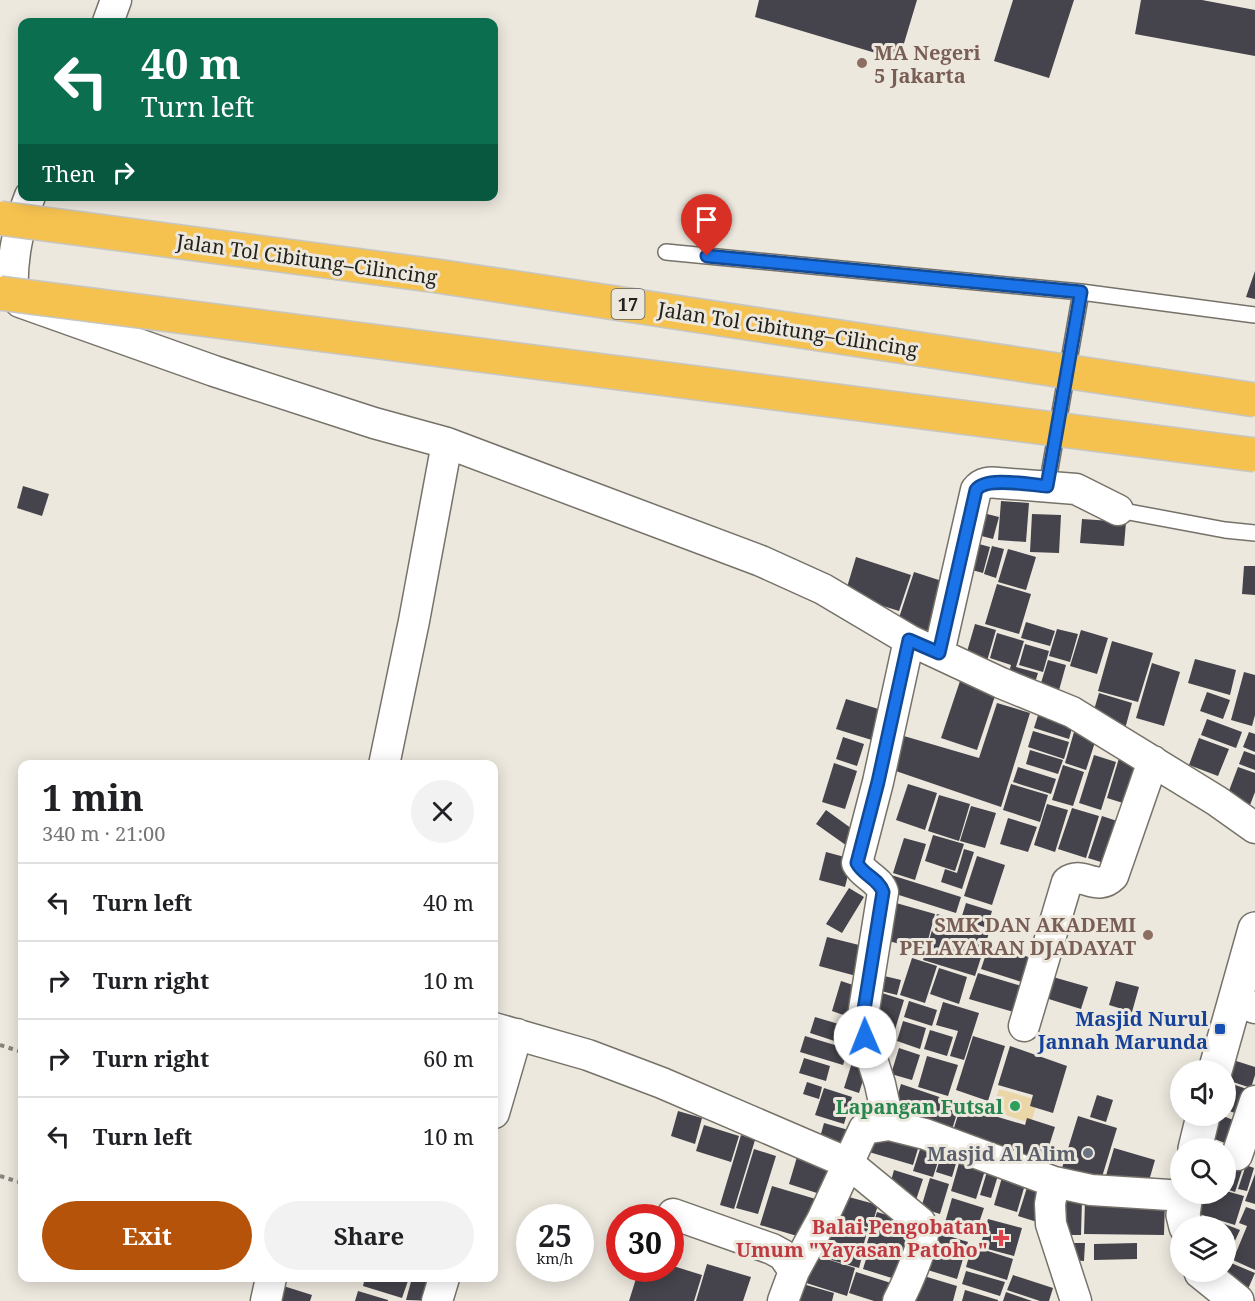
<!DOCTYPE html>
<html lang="en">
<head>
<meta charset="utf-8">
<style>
	:root { --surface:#fff; --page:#f2f2f2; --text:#202124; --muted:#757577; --line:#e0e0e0; --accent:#b45309 }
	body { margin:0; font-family:"Noto Serif",serif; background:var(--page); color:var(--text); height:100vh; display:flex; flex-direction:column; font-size:22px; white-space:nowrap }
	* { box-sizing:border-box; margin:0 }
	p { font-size:20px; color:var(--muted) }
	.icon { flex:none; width:33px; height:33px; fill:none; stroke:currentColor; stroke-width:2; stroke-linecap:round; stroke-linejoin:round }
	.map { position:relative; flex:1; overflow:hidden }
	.side { position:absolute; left:18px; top:760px; width:480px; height:522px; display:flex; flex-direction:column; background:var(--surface); border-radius:12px; box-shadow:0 3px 15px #0003 }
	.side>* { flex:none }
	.guide { position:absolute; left:18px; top:18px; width:480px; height:183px; border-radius:12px; box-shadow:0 3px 15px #0003; background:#0b6e4f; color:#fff; overflow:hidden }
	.controls { position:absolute; left:1170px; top:1060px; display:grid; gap:12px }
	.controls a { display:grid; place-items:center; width:66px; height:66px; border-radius:50%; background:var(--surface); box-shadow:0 3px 15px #0003; font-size:30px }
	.speed { position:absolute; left:516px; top:1204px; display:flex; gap:12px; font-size:30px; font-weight:700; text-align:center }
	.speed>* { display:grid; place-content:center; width:78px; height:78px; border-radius:50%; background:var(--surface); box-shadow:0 3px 15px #0003; line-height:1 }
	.speed small { font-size:15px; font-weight:400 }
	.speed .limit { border:9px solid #d22; background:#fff; color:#111 }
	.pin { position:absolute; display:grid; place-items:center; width:51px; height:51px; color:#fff; margin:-62px -26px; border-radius:50% 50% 50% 0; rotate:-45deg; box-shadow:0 0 6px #0007 }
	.pin .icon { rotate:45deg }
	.me { position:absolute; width:66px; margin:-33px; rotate:359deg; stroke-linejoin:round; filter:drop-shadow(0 0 4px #0008) }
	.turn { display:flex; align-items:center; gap:21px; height:126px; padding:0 24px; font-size:27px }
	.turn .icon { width:78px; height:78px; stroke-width:2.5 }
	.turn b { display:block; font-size:42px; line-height:51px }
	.then { display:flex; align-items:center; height:57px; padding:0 24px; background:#0003; gap:12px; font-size:22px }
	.round { display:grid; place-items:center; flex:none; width:63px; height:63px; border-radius:32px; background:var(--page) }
	.head { display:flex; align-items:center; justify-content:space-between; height:102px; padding:0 24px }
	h1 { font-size:36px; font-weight:700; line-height:45px }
	.cta { display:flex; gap:12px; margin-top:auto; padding:12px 24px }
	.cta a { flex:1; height:69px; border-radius:36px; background:var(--accent); color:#fff; font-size:24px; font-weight:700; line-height:69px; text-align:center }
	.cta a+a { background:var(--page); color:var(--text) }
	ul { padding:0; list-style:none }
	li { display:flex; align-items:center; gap:18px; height:78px; padding:0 24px; border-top:2px solid var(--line) }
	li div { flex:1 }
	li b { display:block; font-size:22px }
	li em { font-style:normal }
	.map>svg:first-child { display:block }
	.green { fill:#ead6a7 }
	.building { fill:#45434b }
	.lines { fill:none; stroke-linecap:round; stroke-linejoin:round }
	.lane-casing { stroke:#767269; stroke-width:18 }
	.street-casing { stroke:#767269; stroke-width:33 }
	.secondary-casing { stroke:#767269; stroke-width:36 }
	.path { stroke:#86837c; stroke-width:4; stroke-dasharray:4.5 4.5; stroke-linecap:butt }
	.lane { stroke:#fff; stroke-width:15 }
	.street { stroke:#fff; stroke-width:30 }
	.secondary { stroke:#fff; stroke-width:33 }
	.highway-bridge-casing { stroke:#c6c6c4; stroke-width:36; stroke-linecap:butt }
	.highway-bridge { stroke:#f5c250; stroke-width:33 }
	.route-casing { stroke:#114b97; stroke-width:15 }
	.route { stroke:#1a73e8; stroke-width:10 }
	.education-dot { fill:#8d6e63; stroke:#ede8de; stroke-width:2 }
	.transit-dot { fill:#1a4fb4; stroke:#ede8de; stroke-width:2 }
	.leisure-dot { fill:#2e9e5b; stroke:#ede8de; stroke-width:2 }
	.worship-dot { fill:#6b7280; stroke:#ede8de; stroke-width:2 }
	.health-dot { fill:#e0444e; stroke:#ede8de; stroke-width:2 }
	.labels { text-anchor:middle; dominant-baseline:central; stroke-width:6; stroke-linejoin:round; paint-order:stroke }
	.shield { fill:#ede8de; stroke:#605d58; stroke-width:1.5 }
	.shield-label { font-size:18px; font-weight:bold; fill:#23221e }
	.education-label { font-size:20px; font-weight:bold; fill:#785e54; stroke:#ede8de; text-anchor:start }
	.street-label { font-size:20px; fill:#23221e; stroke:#ede8de }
	.transit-label { font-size:20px; font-weight:bold; fill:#164399; stroke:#ede8de; text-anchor:end }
	.leisure-label { font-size:20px; font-weight:bold; fill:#27864d; stroke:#ede8de; text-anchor:end }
	.worship-label { font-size:20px; font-weight:bold; fill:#5b616d; stroke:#ede8de; text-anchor:end }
	.health-label { font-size:20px; font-weight:bold; fill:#be3a42; stroke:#ede8de; text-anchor:end }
</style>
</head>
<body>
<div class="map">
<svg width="1255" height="1301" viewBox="0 0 1255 1301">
	<rect width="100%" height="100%" fill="#ede8de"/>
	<path class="green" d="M999 1089 1038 1100 1031 1123 992 1111Z"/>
	<path class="building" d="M759 0H917L899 60 755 17Z
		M1013 0H1074L1049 78 994 61Z
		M1141 0H1202L1255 10V56L1135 34Z
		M1255 271V299L1246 297Z
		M23 486 49 494 42 516 17 508Z
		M1001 501 1029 503 1026 542 998 540Z
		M975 511 999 517 993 539 970 533Z
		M1032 514 1061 515 1059 553 1030 552Z
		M1082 519 1126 522 1124 546 1080 543Z
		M968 541 990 547 983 573 961 567Z
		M992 546 1004 549 996 578 984 574Z
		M1008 549 1036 557 1026 590 998 582Z
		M856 557 911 575 899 611 845 594Z
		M1244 566H1255V595L1242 594Z
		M914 572 945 582 929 636 896 627Z
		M997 584 1031 594 1019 634 985 624Z
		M1026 622 1055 631 1050 646 1021 638Z
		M975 624 996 630 987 661 966 655Z
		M1057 629 1078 634 1070 662 1049 656Z
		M1081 630 1108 638 1097 674 1070 666Z
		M997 633 1024 641 1016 667 1038 673 1032 692 1006 684 1011 665 990 658Z
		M1112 641 1153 653 1138 702 1098 691Z
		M1025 644 1049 651 1043 672 1019 665Z
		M1195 659 1236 670 1230 695 1188 683Z
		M1048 660 1066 665 1056 701 1037 696Z
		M1152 663 1180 672 1164 726 1136 718Z
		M1244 672 1255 675V715L1252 726 1231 720Z
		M961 678 997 690 977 750 941 738Z
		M1207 692 1230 700 1223 719 1200 711Z
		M1099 693 1132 703 1125 729 1091 720Z
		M846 699 885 711 875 741 836 729Z
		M997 703 1030 713 1001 807 887 768 897 734 979 758Z
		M1040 709 1074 721 1069 739 1034 728Z
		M1207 719 1242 732 1236 748 1201 735Z
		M1033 731 1069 742 1064 759 1028 747Z
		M1074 732 1096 739 1086 770 1065 763Z
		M1249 732 1255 734V752L1243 747Z
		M843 737 864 744 857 766 836 759Z
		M1199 738 1229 749 1218 776 1189 765Z
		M1030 750 1063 760 1058 774 1026 764Z
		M1244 751 1255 755V770L1239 764Z
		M1094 755 1116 762 1101 810 1079 803Z
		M1120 755 1137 761 1123 803 1107 798Z
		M834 763 857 771 845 809 822 802Z
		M1063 765 1084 772 1073 806 1052 800Z
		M1018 767 1056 779 1051 794 1013 782Z
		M1238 767 1255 773V792L1247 813 1224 804Z
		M908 784 937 793 925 830 896 820Z
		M1011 784 1048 795 1040 822 1003 810Z
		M939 795 970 804 959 841 928 831Z
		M1047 804 1068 810 1055 852 1034 845Z
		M971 806 996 813 985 848 960 841Z
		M1072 808 1099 816 1086 858 1058 849Z
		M826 810 859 834 850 848 816 824Z
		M1102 816 1117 821 1104 863 1088 858Z
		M1008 818 1037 827 1028 852 1000 844Z
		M933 835 964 844 955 871 925 861Z
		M904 838 926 844 915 880 893 873Z
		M964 849 974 852 962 889 941 882 945 869 957 873Z
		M826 852 852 859 845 887 819 880Z
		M977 856 1005 865 992 905 964 896Z
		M888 874 961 897 956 913 883 890Z
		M849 888 864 897 842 933 826 924Z
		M889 901 935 914 925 951 878 938Z
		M966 903 992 911 987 928 961 919Z
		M937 914 966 923V925L989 933 975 976 923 960Z
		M827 937 867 947 860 977 819 966Z
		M989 945 1042 961 1034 986 981 969Z
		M912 958 937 966 925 1003 900 995Z
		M939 968 967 977 959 1004 930 994Z
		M978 973 1025 987 1017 1013 969 999Z
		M876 974 901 980 897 995 873 989Z
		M1046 975 1088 987 1081 1009 1039 996Z
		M841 981 859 987 849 1017 832 1011Z
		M1116 981 1139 987 1132 1012 1109 1005Z
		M882 993 904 1000 894 1033 872 1026Z
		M909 1001 937 1010 932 1026 904 1017Z
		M943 1002 979 1013 964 1060 950 1056 958 1031 936 1025Z
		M815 1017 852 1028 847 1045 810 1033Z
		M903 1021 926 1028 920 1049 897 1041Z
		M930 1030 953 1037 947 1056 924 1049Z
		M878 1034 894 1039 891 1049 875 1044Z
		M805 1036 848 1049 843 1065 800 1052Z
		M973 1036 1005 1046 988 1101 956 1090Z
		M1010 1046 1067 1066 1053 1113 1030 1106 1033 1095 998 1085Z
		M899 1048 920 1055 912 1080 891 1074Z
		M855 1053 870 1058 859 1093 844 1088Z
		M927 1056 958 1065 948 1096 918 1087Z
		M804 1058 830 1066 826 1081 799 1073Z
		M1233 1060 1255 1067V1075L1251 1088 1227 1080Z
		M807 1082 822 1087 819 1099 803 1094Z
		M1226 1082 1247 1089 1238 1114 1226 1110Z
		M901 1084 960 1104 950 1136 891 1118Z
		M824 1088 852 1097 844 1124 815 1115Z
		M1097 1095 1113 1100 1106 1122 1090 1117Z
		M961 1106 1025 1125 1027 1118 1055 1127 1042 1168 950 1140Z
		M678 1111 702 1118 695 1144 671 1136Z
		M1078 1116 1117 1128 1098 1190 1059 1178Z
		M1212 1116H1223L1241 1123 1232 1146 1205 1135Z
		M824 1123 852 1131 847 1150 819 1141Z
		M704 1125 739 1136 731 1162 696 1151Z
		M877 1128 920 1142 913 1165 869 1152Z
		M741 1135 755 1140 734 1209 720 1205Z
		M923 1140 943 1146 933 1177 913 1171Z
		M1114 1148 1155 1160 1146 1191 1105 1179Z
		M754 1149 776 1156 758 1214 736 1208Z
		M941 1156 957 1160 952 1177 936 1172Z
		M961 1156 987 1164 976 1199 951 1191Z
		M797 1157 828 1167 820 1194 789 1184Z
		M1226 1159 1244 1164 1235 1192 1226 1189Z
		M989 1165 1000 1169 991 1198 980 1195Z
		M1246 1165 1254 1168 1247 1191 1238 1189Z
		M894 1170 923 1179 915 1203 887 1195Z
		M1003 1174 1026 1181 1017 1212 994 1205Z
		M1255 1174V1204L1245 1201Z
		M930 1178 949 1184 940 1214 921 1208Z
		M1030 1178 1049 1184 1037 1222 1018 1216Z
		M772 1186 819 1200 807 1239 760 1225Z
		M1226 1191 1244 1196 1235 1225 1199 1214 1205 1194H1226Z
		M838 1194 878 1205 871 1228 832 1217Z
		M952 1198 984 1208 975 1235 944 1226Z
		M1060 1199H1082L1081 1235H1059Z
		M1085 1201 1165 1202 1164 1235 1084 1234Z
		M1246 1207 1255 1210V1270L1233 1260 1247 1226 1239 1223Z
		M877 1212 918 1224 908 1255 867 1243Z
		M831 1219 868 1229 862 1250 825 1239Z
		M988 1219 1022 1228 1014 1256 980 1247Z
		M1222 1223 1240 1230 1232 1247 1226 1244V1227H1220Z
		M932 1231 968 1242 957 1279 921 1268Z
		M819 1240 863 1253 859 1268 817 1256 855 1268 847 1296 800 1281Z
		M1071 1243H1085L1084 1261 1070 1260Z
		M1137 1243V1259L1094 1260V1244Z
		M870 1246 903 1256 895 1279 863 1269Z
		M972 1246 1013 1259 1007 1280 966 1267Z
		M1231 1263 1255 1273 1248 1289 1224 1279Z
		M707 1264 751 1277 743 1301H696Z
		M670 1265 702 1275 694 1301H629L639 1269H670Z
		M966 1271 1005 1282 1000 1296 962 1284Z
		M856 1272 891 1283 886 1301H874L849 1293Z
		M914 1273 957 1286 953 1301H906Z
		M1013 1275 1053 1288 1049 1301H1040L1007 1290Z
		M365 1278H409L402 1298 363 1286Z
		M412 1278H443L436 1301 406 1300Z
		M796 1282 834 1293 832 1301H791Z
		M274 1283 312 1295 310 1301H269Z
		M965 1290 998 1300V1301H962Z
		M358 1291 388 1300V1301H355Z
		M1006 1292 1032 1301H1003Z"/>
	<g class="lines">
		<defs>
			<path id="lane" d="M666 252 1081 292 1255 315
				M1047 486 1081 292
				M1118 510 1225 530 1255 533"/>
			<path id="street" d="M108 22 116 0
				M30 196C18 226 11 262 13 294L20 302 214 371 374 423 447 443 761 561 823 589 909 640 1001 683 1072 712 1217 801 1255 828
				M939 653 976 490C982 482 990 482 999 483L1076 489 1118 510
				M384 765 414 621 447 443
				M1234 1000 1255 1008
				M1024 1026 1067 882C1083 870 1096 893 1113 876L1153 761
				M494 1028 588 1055 662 1083 848 1163 920 1222C920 1223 923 1231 923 1232 924 1246 905 1288 898 1301
				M494 1113 517 1034
				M889 1125 880 1084 865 1037 862 1022 883 892C879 879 863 875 857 863L878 782 909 640
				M1237 1155 1255 1101
				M673 1214 772 1249 783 1255 794 1271
				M266 1301 271 1278
				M437 1301 444 1278
				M783 1301 794 1271 822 1220 864 1129 889 1125 925 1134 1054 1182
				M1076 1301 1051 1224 1050 1204 1054 1182 1091 1190 1185 1196"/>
			<path id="secondary" d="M1215 1071 1255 929
				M1195 1149 1203 1116
				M1186 1194 1183 1215 1186 1227
				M1201 1272 1237 1301"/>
		</defs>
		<use href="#lane" class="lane-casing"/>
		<use href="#street" class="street-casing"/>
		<use href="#secondary" class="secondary-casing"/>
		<path class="path" d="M0 1045 22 1052
			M0 1176 22 1183"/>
		<use href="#lane" class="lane"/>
		<use href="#street" class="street"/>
		<use href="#secondary" class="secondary"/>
		<defs>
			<path id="highway-bridge" d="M0 218 437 276 1255 400
				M0 293 1255 455"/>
		</defs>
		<use href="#highway-bridge" class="highway-bridge-casing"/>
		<use href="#highway-bridge" class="highway-bridge"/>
	</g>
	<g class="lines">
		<defs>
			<path id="route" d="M707 256 1081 292 1047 486C1030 485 986 476 976 490L939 653 909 640 878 782 857 863C863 875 879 879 883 892L862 1022 865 1037"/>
		</defs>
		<use href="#route" class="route-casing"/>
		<use href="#route" class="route"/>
	</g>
	<g class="education-dot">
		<circle cx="862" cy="63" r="6"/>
		<circle cx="1148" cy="935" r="6"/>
	</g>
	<rect class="transit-dot" x="1214" y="1023" width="12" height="12" rx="3"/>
	<circle class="leisure-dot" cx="1015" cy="1106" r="6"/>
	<circle class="worship-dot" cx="1088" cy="1153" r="6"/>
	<path class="health-dot" d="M998 1229h6v6h6v6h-6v6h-6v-6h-6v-6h6z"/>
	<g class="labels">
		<rect class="shield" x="611.5" y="289" width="33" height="30" rx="4.5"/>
		<g class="shield-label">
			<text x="628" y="304">17</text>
		</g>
		<g class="education-label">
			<text x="874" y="52">MA Negeri<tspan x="874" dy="23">5 Jakarta</tspan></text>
			<text x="1136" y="924" text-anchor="end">SMK DAN AKADEMI<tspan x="1136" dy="23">PELAYARAN DJADAYAT</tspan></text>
		</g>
		<g class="street-label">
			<text transform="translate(307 259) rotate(8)">Jalan Tol Cibitung–Cilincing</text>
			<text transform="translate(788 329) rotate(9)">Jalan Tol Cibitung–Cilincing</text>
		</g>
		<g class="transit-label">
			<text x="1208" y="1018">Masjid Nurul<tspan x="1208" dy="23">Jannah Marunda</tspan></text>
		</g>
		<g class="leisure-label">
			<text x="1003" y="1106">Lapangan Futsal</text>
		</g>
		<g class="worship-label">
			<text x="1076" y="1153">Masjid Al Alim</text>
		</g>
		<g class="health-label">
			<text x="988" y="1226">Balai Pengobatan<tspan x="988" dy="23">Umum "Yayasan Patoho"</tspan></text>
		</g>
	</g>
</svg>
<div class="controls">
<a><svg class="icon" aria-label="sound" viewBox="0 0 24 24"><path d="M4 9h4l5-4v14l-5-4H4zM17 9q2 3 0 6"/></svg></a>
<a><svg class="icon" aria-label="search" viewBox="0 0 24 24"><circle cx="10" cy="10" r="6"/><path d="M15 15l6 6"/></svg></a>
<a><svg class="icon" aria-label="layers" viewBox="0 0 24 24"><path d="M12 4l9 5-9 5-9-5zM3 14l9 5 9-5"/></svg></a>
</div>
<div class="speed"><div>25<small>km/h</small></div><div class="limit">30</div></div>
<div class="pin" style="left:707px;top:256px;background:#d93025"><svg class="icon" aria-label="arrive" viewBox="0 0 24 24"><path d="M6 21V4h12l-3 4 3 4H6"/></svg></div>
<svg class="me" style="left:865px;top:1037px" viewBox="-20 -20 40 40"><circle r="19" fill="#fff"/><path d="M0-13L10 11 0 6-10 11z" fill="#1a73e8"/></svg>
<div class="guide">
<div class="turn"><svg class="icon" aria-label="left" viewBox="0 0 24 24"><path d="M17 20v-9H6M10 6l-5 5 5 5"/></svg><div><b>40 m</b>Turn left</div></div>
<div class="then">Then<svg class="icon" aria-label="right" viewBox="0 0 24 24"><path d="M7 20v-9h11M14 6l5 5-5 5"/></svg></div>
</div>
<section class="side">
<div class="head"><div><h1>1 min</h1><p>340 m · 21:00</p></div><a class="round"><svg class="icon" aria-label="close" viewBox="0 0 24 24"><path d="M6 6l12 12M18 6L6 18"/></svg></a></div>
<ul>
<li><svg class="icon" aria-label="left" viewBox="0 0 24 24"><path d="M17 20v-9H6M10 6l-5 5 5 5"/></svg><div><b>Turn left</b></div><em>40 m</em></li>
<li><svg class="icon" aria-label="right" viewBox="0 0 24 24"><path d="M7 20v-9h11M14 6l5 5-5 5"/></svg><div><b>Turn right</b></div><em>10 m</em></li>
<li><svg class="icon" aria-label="right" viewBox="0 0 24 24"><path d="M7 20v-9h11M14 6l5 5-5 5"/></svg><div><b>Turn right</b></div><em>60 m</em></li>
<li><svg class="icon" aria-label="left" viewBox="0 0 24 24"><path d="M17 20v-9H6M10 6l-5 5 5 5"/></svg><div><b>Turn left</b></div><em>10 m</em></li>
</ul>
<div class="cta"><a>Exit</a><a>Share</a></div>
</section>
</div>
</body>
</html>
